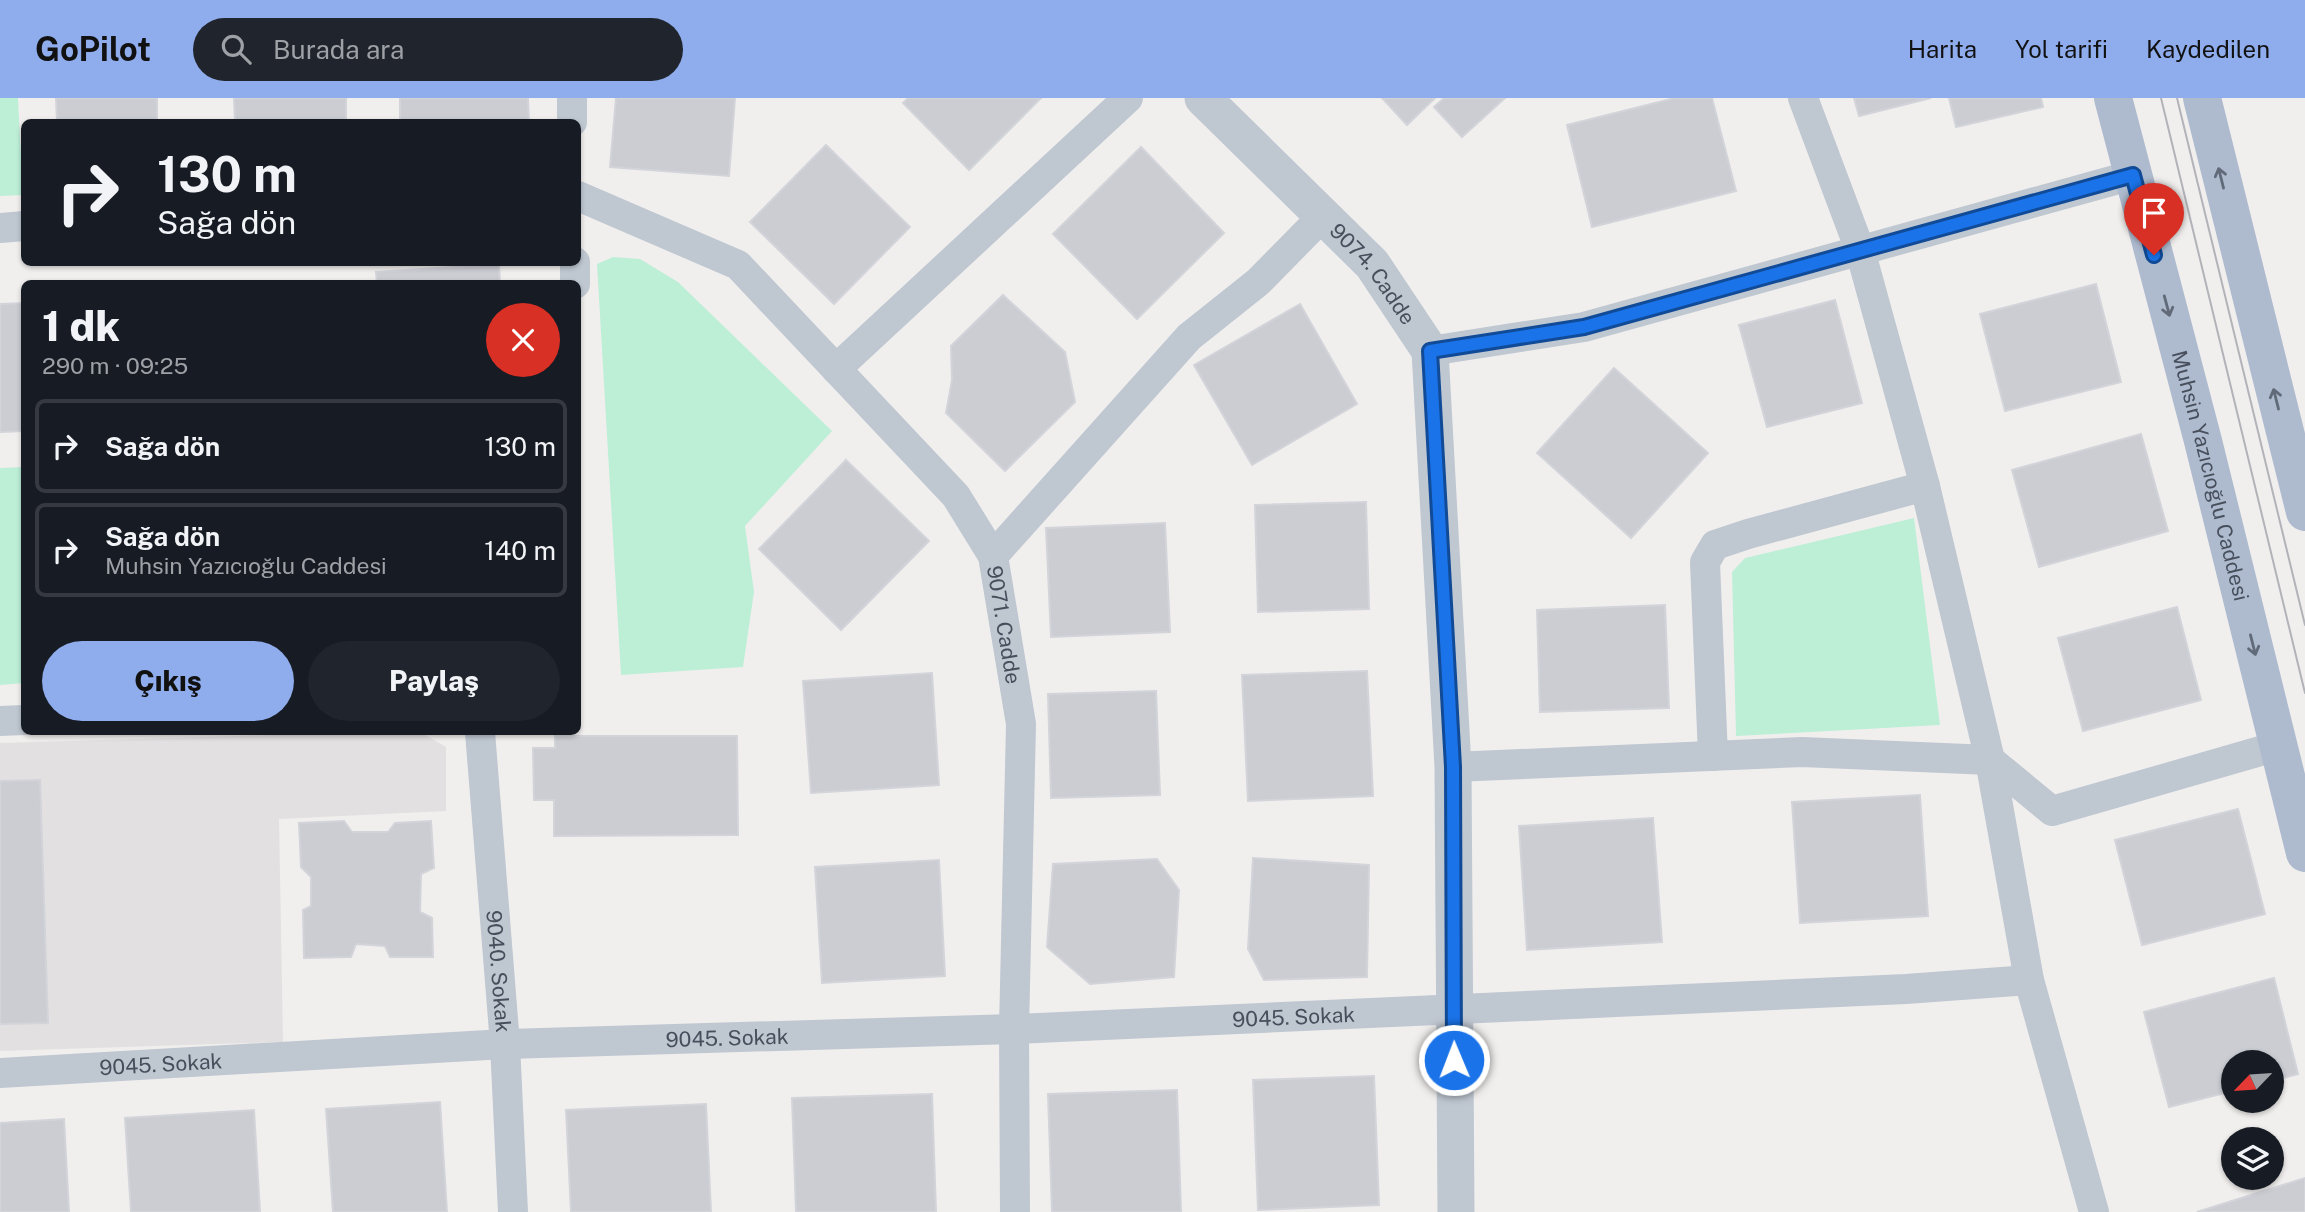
<!DOCTYPE html>
<html lang="tr">
<head>
<meta charset="utf-8">
<style>
	:root { --surface:#171b24; --page:#20242c; --text:#f1f3f6; --muted:#9ea1a6; --line:#363941; --accent:#8faced }
	body { margin:0; font-family:"Public Sans",sans-serif; background:var(--page); color:var(--text); height:100vh; display:flex; flex-direction:column; font-size:26px; white-space:nowrap }
	* { box-sizing:border-box; margin:0 }
	p { font-size:23px; color:var(--muted) }
	.icon { flex:none; width:38px; height:38px; fill:none; stroke:currentColor; stroke-width:2; stroke-linecap:round; stroke-linejoin:round }
	.map { position:relative; flex:1; overflow:hidden }
	.panel { position:absolute; left:21px; top:182px; width:560px; height:455px; display:flex; flex-direction:column; background:var(--surface); border-radius:10px; box-shadow:0 2px 5px #0004 }
	.panel>* { flex:none }
	.top-card { position:absolute; left:21px; top:21px; width:560px; height:147px; border-radius:10px; box-shadow:0 2px 5px #0004; background:#171b24; color:var(--text); overflow:hidden }
	.needle { width:46px; rotate:245deg }
	.controls { position:absolute; left:2221px; top:952px; display:grid; gap:14px }
	.controls a { display:grid; place-items:center; width:63px; height:63px; border-radius:50%; background:var(--surface); box-shadow:0 2px 5px #0004; font-size:35px }
	.pin { position:absolute; display:grid; place-items:center; width:60px; height:60px; color:#fff; margin:-72px -30px; border-radius:50% 50% 50% 0; rotate:-45deg; box-shadow:0 0 7px #0007 }
	.pin .icon { rotate:45deg }
	.me { position:absolute; width:77px; margin:-38px; rotate:359deg; stroke-linejoin:round; filter:drop-shadow(0 0 5px #0008) }
	.turn { display:flex; align-items:center; gap:24px; height:147px; padding:0 21px; font-size:32px }
	.turn .icon { width:91px; height:91px; stroke-width:2.5 }
	.turn b { display:block; font-size:49px; line-height:60px }
	.round { display:grid; place-items:center; flex:none; width:74px; height:74px; border-radius:37px; background:var(--page) }
	.summary { display:flex; align-items:center; justify-content:space-between; height:119px; padding:0 21px }
	h1 { font-size:42px; font-weight:800; line-height:52px }
	.primary-button { display:flex; gap:14px; margin-top:auto; padding:14px 21px }
	.primary-button a { flex:1; height:80px; border-radius:42px; background:var(--accent); color:#111; font-size:28px; font-weight:800; line-height:80px; text-align:center }
	.primary-button a+a { background:var(--page); color:var(--text) }
	ul { padding:0; list-style:none }
	li { display:flex; align-items:center; gap:21px; height:94px; margin:0 14px 10px; padding:0 7px; border:4px solid var(--line); border-radius:10px }
	li div { flex:1 }
	li b { display:block; font-size:26px }
	li em { font-style:normal }
	header { display:flex; align-items:center; gap:42px; box-sizing:border-box; height:98px; padding:0 35px; background:var(--accent); color:#111 }
	header strong { font-size:33px }
	nav { display:flex; gap:38px; margin-inline-start:auto; font-size:24px }
	.search { width:490px; height:63px; background:var(--page); display:flex; align-items:center; gap:18px; box-sizing:border-box; padding:0 24px; border-radius:38px; color:var(--muted); font-size:26px }
	.map>svg:first-child { display:block }
	.education { fill:#e2e0e0 }
	.green { fill:#bdefd7 }
	.building { fill:#cbcdd3; stroke:#d2d4da; stroke-width:2 }
	.lines { fill:none; stroke-linecap:round; stroke-linejoin:round }
	.minor { stroke:#bfc7d1; stroke-width:30 }
	.tertiary { stroke:#bfc7d1; stroke-width:37 }
	.primary { stroke:#aebace; stroke-width:38 }
	.tram { stroke:#b1b3b9; stroke-width:2 }
	.oneway { stroke:#616a78 }
	.route-casing { stroke:#114b97; stroke-width:18 }
	.route { stroke:#1a73e8; stroke-width:12 }
	.labels { text-anchor:middle; dominant-baseline:central; stroke-width:6; stroke-linejoin:round; paint-order:stroke }
	.street-label { font-size:21px; fill:#474f5c; stroke:#fff }
</style>
</head>
<body>
<header>
<strong>GoPilot</strong>
<div class="search"><svg class="icon" aria-label="search" viewBox="0 0 24 24"><circle cx="10" cy="10" r="6"/><path d="M15 15l6 6"/></svg>Burada ara</div>
<nav><a>Harita</a><a>Yol tarifi</a><a>Kaydedilen</a></nav>
</header>
<div class="map">
<svg width="2305" height="1114" viewBox="0 0 2305 1114">
	<rect width="100%" height="100%" fill="#f1efee"/>
	<path class="education" d="M377 634H420L446 649V713L279 721 283 944 0 953V645Z"/>
	<path class="green" d="M0 0H18L23 97 0 98Z
		M613 159 640 161 678 184 832 333 745 428 754 494 743 569 621 577 597 166Z
		M24 369V585L0 587V370Z
		M1914 420 1940 627 1736 638 1732 474 1745 460Z"/>
	<path class="building" d="M56 0H157V24H57Z
		M234 0H346V24H235Z
		M400 0H528L529 24H400Z
		M616 0H735L729 78 610 69Z
		M908 0H1041L969 72 903 5Z
		M1382 0H1435L1407 27Z
		M1444 0H1505L1462 39 1434 9Z
		M1675 0H1712L1736 93 1592 129 1567 27Z
		M1854 0H1931L1859 18Z
		M1949 0H2041L2043 9 1956 29Z
		M826 47 910 129 834 206 750 124Z
		M1141 49 1224 135 1137 221 1053 136Z
		M499 166 500 186H377L376 174Z
		M2096 186 2121 284 2005 313 1980 216Z
		M1003 197 1065 254 1075 304 1005 373 946 315 952 282 951 248Z
		M1835 202 1862 305 1767 329 1739 227Z
		M24 205V333L0 334V206Z
		M1300 206 1357 306 1252 367 1194 267Z
		M1614 270 1708 355 1631 440 1537 355Z
		M2141 336 2168 433 2039 469 2012 372Z
		M846 362 929 443 841 532 759 451Z
		M1366 404 1369 511 1258 514 1255 407Z
		M1165 425 1170 534 1051 539 1046 430Z
		M1665 507 1669 610 1540 614 1537 512Z
		M2177 509 2201 602 2083 633 2058 540Z
		M1367 573 1373 698 1248 703 1242 577Z
		M932 575 939 687 811 695 803 583Z
		M1156 593 1160 697 1051 700 1048 596Z
		M555 638H737L738 737 554 738V702H534L533 650H555Z
		M40 682 48 925 0 926V683Z
		M1920 697 1928 818 1800 825 1792 704Z
		M2238 711 2265 816 2142 847 2115 742Z
		M1653 720 1662 844 1527 852 1519 728Z
		M344 723 352 734H388L395 725 431 723 434 770 421 776 420 814 432 820 433 859H390L385 848 356 846 351 859 304 860 303 812 311 808V779L301 769 299 725Z
		M1253 760 1369 767 1367 879 1264 882 1248 851Z
		M1157 761 1179 792 1174 879 1090 886 1047 849 1053 766Z
		M939 762 945 878 822 885 815 769Z
		M2274 880 2298 976 2272 983V964H2233V993L2169 1009 2144 914Z
		M1374 978 1379 1107 1258 1112 1253 982Z
		M1177 992 1181 1114H1052L1048 996Z
		M932 996 936 1114H796L792 1000Z
		M440 1004 447 1114H333L326 1011Z
		M706 1006 711 1114H571L566 1012Z
		M254 1012 260 1114H131L125 1020Z
		M64 1021 69 1114H0V1025Z
		M2305 1080V1114H2197Z"/>
	<g class="lines">
		<g class="minor">
			<path d="M572 0V24"/>
			<path d="M1803 0 1860 152 1925 388 1990 662 2029 882 2094 1114"/>
			<path id="s1" d="M578 98 738 167 956 398 993 458 1021 626 1014 931 1015 1114"/>
			<path d="M0 130 24 128"/>
			<path d="M575 164V186"/>
			<path d="M1430 253 1584 229 2133 77"/>
			<path d="M836 271 1128 0"/>
			<path d="M993 458 1189 239 1258 184 1323 118"/>
			<path d="M0 623 24 622"/>
			<path id="s2" d="M480 634 505 946 513 1114"/>
			<path d="M1713 658 1705 464 1715 447 1748 436 1925 388"/>
			<path d="M1453 669 1802 654 1990 662 2052 713 2278 648"/>
			<path id="s3" d="M0 975 505 946 1014 931 1906 891 2029 882"/>
		</g>
		<path class="tertiary" id="s4" d="M1203 0 1372 166 1430 253 1453 669 1456 1114"/>
		<g class="primary">
			<path id="s5" d="M2113 0 2203 343 2305 755"/>
			<path d="M2202 0 2305 414"/>
		</g>
		<path class="tram" d="M2161 0 2305 595
			M2177 0 2305 527"/>
	</g>
	<defs><path id="oneway-shaft" d="M-6 0H5M1.5-3L5.5 0L1.5 3" fill="none" stroke-width="1.6" stroke-linecap="round" stroke-linejoin="round" transform="scale(1.75)"/></defs>
	<g class="oneway">
		<use href="#oneway-shaft" transform="translate(2221 80) rotate(-104)"/>
		<use href="#oneway-shaft" transform="translate(2167 208) rotate(75)"/>
		<use href="#oneway-shaft" transform="translate(2276 301) rotate(-104)"/>
		<use href="#oneway-shaft" transform="translate(2253 547) rotate(76)"/>
	</g>
	<g class="lines">
		<defs>
			<path id="route" d="M1454 962 1453 669 1430 253 1584 229 2133 77 2154 157"/>
		</defs>
		<use href="#route" class="route-casing"/>
		<use href="#route" class="route"/>
	</g>
	<g class="labels">
		<g class="street-label">
			<text stroke="none"><textPath href="#s4" startOffset="245">9074. Cadde</textPath></text>
			<text stroke="none"><textPath href="#s5" startOffset="390">Muhsin Yazıcıoğlu Caddesi</textPath></text>
			<text stroke="none"><textPath href="#s1" startOffset="632">9071. Cadde</textPath></text>
			<text stroke="none"><textPath href="#s2" startOffset="240">9040. Sokak</textPath></text>
			<text stroke="none"><textPath href="#s3" startOffset="1295">9045. Sokak</textPath></text>
			<text stroke="none"><textPath href="#s3" startOffset="728">9045. Sokak</textPath></text>
			<text stroke="none"><textPath href="#s3" startOffset="161">9045. Sokak</textPath></text>
		</g>
	</g>
</svg>
<div class="controls">
<a><svg class="needle" viewBox="-14 -14 28 28"><path d="M0-13l5 13h-10z" fill="#e53935"/><path d="M0 13l5-13h-10z" fill="#9ea1a6"/></svg></a>
<a><svg class="icon" aria-label="layers" viewBox="0 0 24 24"><path d="M12 4l9 5-9 5-9-5zM3 14l9 5 9-5"/></svg></a>
</div>
<div class="pin" style="left:2154px;top:157px;background:#d93025"><svg class="icon" aria-label="arrive" viewBox="0 0 24 24"><path d="M6 21V4h12l-3 4 3 4H6"/></svg></div>
<svg class="me" style="left:1454px;top:962px" viewBox="-20 -20 40 40"><circle r="17" fill="#1a73e8" stroke="#fff" stroke-width="3"/><path d="M0-11L8 9 0 5-8 9z" fill="#fff"/></svg>
<div class="top-card">
<div class="turn"><svg class="icon" aria-label="right" viewBox="0 0 24 24"><path d="M7 20v-9h11M14 6l5 5-5 5"/></svg><div><b>130 m</b>Sağa dön</div></div>
</div>
<section class="panel">
<div class="summary"><div><h1>1 dk</h1><p>290 m · 09:25</p></div><a class="round" style="background:#d93025;color:#fff"><svg class="icon" aria-label="close" viewBox="0 0 24 24"><path d="M6 6l12 12M18 6L6 18"/></svg></a></div>
<ul>
<li><svg class="icon" aria-label="right" viewBox="0 0 24 24"><path d="M7 20v-9h11M14 6l5 5-5 5"/></svg><div><b>Sağa dön</b></div><em>130 m</em></li>
<li><svg class="icon" aria-label="right" viewBox="0 0 24 24"><path d="M7 20v-9h11M14 6l5 5-5 5"/></svg><div><b>Sağa dön</b><p>Muhsin Yazıcıoğlu Caddesi</p></div><em>140 m</em></li>
</ul>
<div class="primary-button"><a>Çıkış</a><a>Paylaş</a></div>
</section>
</div>
</body>
</html>
